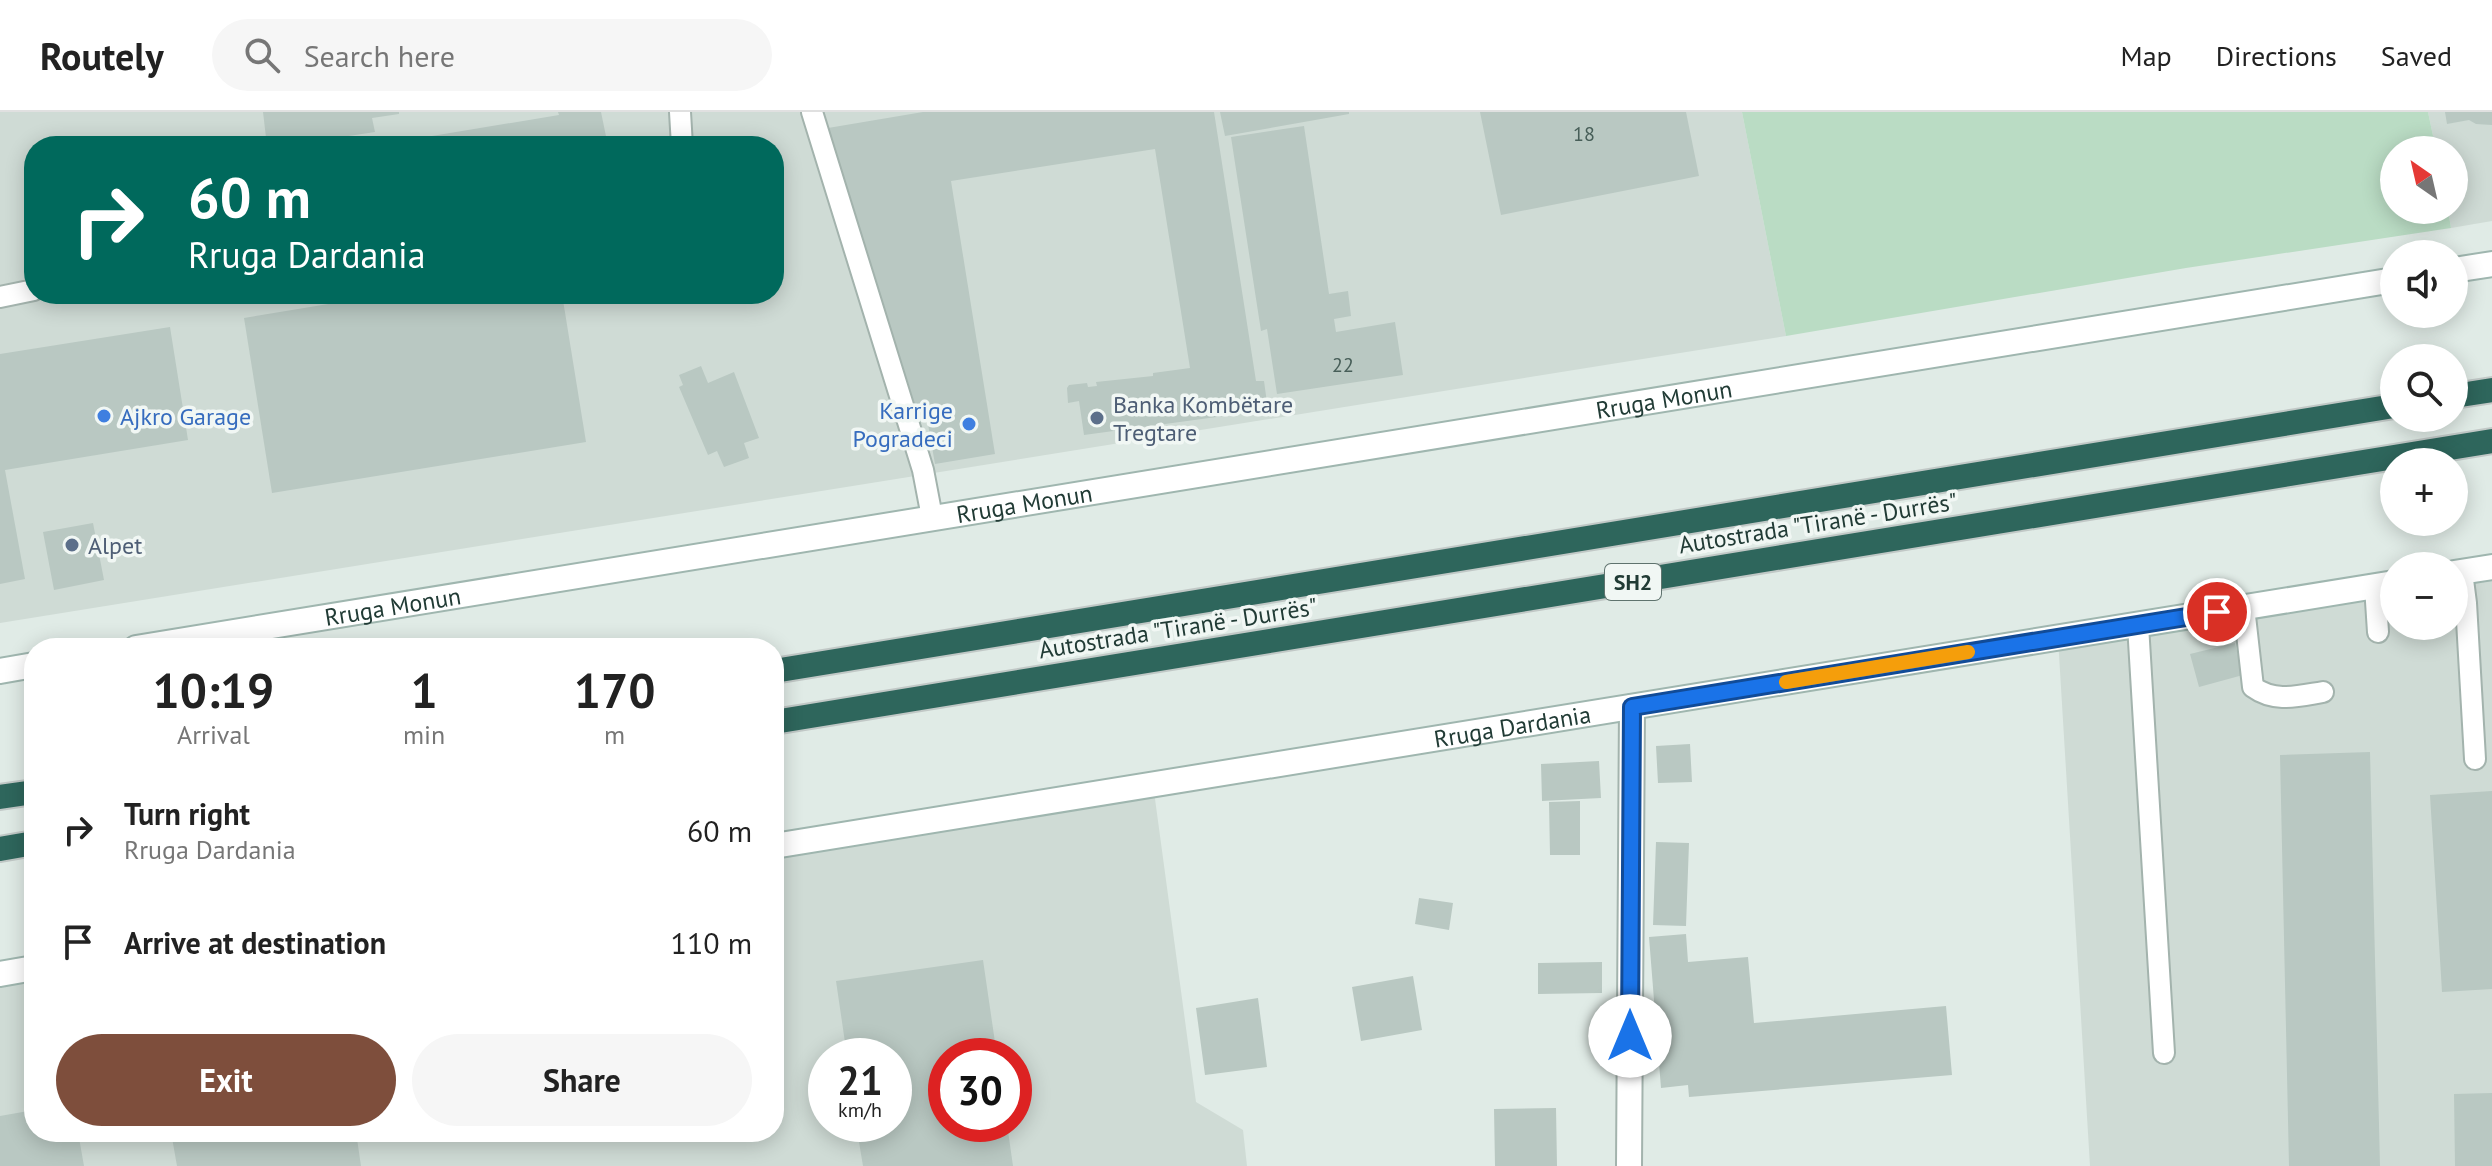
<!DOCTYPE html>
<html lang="en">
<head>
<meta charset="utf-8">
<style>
	:root { --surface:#fff; --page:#f6f6f6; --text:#222; --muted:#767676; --line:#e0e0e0; --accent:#7e4e3c }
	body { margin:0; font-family:"PT Sans",sans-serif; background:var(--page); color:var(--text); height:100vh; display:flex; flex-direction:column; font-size:30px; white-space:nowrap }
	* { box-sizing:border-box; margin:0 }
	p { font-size:26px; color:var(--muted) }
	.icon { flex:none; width:44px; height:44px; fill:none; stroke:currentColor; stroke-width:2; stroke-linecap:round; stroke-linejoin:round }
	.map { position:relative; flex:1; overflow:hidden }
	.details { position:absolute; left:24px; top:526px; width:760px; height:504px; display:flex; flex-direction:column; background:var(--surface); border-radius:32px; box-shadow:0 4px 20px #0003 }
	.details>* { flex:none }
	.guide { position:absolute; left:24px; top:24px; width:760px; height:168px; border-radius:32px; box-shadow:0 4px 20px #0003; background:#00695c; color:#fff; overflow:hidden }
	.needle { width:52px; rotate:326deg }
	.fabs { position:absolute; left:2380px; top:24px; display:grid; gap:16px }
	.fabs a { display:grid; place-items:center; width:88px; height:88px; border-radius:50%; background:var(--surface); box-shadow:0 4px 20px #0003; font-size:40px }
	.speed { position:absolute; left:808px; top:926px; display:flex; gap:16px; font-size:40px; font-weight:700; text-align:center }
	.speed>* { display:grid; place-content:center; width:104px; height:104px; border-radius:50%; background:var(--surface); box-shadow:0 4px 20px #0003; line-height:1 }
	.speed small { font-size:20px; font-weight:400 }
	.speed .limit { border:12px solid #d22; background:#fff; color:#111 }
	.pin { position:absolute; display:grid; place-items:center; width:68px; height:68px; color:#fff; margin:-34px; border:4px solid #fff; border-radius:50%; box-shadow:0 2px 8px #0007 }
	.me { position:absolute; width:88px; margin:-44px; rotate:0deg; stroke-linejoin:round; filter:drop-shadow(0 0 6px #0008) }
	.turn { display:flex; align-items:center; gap:28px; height:168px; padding:0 32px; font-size:36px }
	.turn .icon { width:104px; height:104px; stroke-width:2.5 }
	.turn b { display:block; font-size:56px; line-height:68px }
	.eta { display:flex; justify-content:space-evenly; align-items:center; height:136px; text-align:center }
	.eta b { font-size:48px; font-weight:700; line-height:56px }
	.action { display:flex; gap:16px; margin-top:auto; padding:16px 32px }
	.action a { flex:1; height:92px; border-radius:48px; background:var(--accent); color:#fff; font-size:32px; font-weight:700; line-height:92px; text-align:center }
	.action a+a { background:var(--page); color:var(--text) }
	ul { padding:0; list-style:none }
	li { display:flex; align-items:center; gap:24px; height:112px; padding:0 32px }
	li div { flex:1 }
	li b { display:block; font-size:30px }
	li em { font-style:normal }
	header { display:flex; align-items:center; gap:48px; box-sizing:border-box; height:112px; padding:0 40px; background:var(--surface); border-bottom:2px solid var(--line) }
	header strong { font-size:38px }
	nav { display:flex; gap:44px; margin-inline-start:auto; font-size:28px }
	.search { width:560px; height:72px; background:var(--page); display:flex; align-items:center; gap:20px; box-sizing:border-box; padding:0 28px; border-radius:44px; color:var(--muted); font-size:30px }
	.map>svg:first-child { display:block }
	.built { fill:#cfdbd5; fill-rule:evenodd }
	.green { fill:#badcc4 }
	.building { fill:#b9c8c2 }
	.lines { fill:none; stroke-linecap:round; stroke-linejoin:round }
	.lane-casing { stroke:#a3b3ad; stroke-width:24 }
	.street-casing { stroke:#a3b3ad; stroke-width:28 }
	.secondary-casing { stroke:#9fb6af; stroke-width:28 }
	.highway-casing { stroke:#c1c8c6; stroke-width:28 }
	.lane { stroke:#fff; stroke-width:20 }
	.street { stroke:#fff; stroke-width:24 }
	.secondary { stroke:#fff; stroke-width:24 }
	.highway { stroke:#2e665c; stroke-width:24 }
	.route-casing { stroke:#114b97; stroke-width:20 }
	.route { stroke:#1a73e8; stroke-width:14 }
	.slow { stroke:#f59e0b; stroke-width:14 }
	.shop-dot { fill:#3f7fe0; stroke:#f1f7f4; stroke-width:3 }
	.service-dot { fill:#5c6f8a; stroke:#f1f7f4; stroke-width:3 }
	.labels { text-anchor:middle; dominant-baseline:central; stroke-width:7; stroke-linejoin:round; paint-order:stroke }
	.number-label { font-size:20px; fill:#475e58 }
	.shield { fill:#f1f7f4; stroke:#5f736e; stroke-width:2 }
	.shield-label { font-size:22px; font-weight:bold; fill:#213b35 }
	.street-label { font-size:24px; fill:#213b35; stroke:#f1f7f4 }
	.service-label { font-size:24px; fill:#4e5e75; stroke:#f1f7f4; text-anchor:start }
	.shop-label { font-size:24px; fill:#366cbe; stroke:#f1f7f4; text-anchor:end }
</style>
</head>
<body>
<header>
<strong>Routely</strong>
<div class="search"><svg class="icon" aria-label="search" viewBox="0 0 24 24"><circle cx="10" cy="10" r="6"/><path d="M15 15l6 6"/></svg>Search here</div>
<nav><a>Map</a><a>Directions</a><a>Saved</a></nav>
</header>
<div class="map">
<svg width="2492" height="1054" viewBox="0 0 2492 1054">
	<rect width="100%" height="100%" fill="#e0ebe6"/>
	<path class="built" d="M0 0H1742L1786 224 0 511ZM34 34H774V182H34Z
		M2428 0H2492V109L2451 116 2448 98H2454V38H2436Z
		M2492 455V1054H2090L2058 526 2394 471V514H2454V461Z
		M1153 672 1196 990 1243 1018 1247 1054H0V862L34 856V1020H774V734ZM826 944H894V1012H826ZM946 944H1014V1012H946Z"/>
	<path class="green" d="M1742 0H2428L2436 38H2394V98H2448L2451 116 2186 156 1786 224Z"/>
	<path class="building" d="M263 0H399V2L372 6 375 20 283 34H267Z
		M558 0H601L608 34H372L559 3Z
		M923 0H1214L1256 269H1264L1268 298 1084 323 1079 289 1068 291 1067 276 1069 273 1087 271 1088 275 1097 274 1096 270 1153 264V261L1190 256 1155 37 951 69 995 342 935 352 926 301 918 303 828 16Z
		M1220 0H1349V2L1225 24Z
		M1480 0H1686L1699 64 1501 103Z
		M2445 0H2492V13L2476 12 2469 8 2447 12Z
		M1304 14 1329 182 1348 179 1351 204 1334 207 1336 220 1395 210 1403 263 1277 282 1267 217 1261 219 1231 25Z
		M389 182H562L586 330 272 381 244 206Z
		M170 215 188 328 5 358 25 467 0 472V242Z
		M701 254 708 271 734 260 759 326 744 331 749 346 724 355 717 339 708 343 679 275 683 273 679 263Z
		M93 411 104 468 54 478 43 420Z
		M2235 531 2243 563 2199 575 2190 542Z
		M1690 632 1692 670 1658 671 1656 634Z
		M2370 640 2380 1054H2289L2280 643Z
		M1599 649 1601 686 1542 689 1541 652Z
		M2492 679V877L2442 880 2430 683Z
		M1580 689V743H1550L1549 690Z
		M1656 730 1689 731 1686 814 1653 813Z
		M1419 786 1453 791 1449 818 1415 812Z
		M1686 822 1688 850 1748 845 1754 911 1946 894 1952 963 1689 985 1688 973 1661 976 1649 825Z
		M983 848 997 944H946V1012H1007L1013 1054H863L856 1012H894V944H847L836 869Z
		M1602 850V881L1538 882V851Z
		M1413 864 1422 918 1361 929 1352 875Z
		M1258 886 1267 955 1205 963 1196 896Z
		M2492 981V1054H2455L2454 982Z
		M1556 996 1557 1054H1495L1494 997Z
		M34 998V1020H78L84 1054H0V1004Z
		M171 1020H356L361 1054H177Z"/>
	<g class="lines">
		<defs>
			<path id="lane" d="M680 0 682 34
				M812 0 923 358 932 405
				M0 185 34 178
				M2462 460 2466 491 2475 647
				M2375 474 2378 520
				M2244 495 2253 575C2275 591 2298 584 2323 580
				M2138 513 2164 941"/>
			<path id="street" d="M1629 1054 1632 595"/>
			<g id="secondary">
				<path d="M2454 158 2492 152"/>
				<path d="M2454 461 2492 455"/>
				<path id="s1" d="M136 536 2394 168"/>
				<path d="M0 559 34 553"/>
				<path id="s2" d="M774 734 2394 471"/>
				<path d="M0 862 34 856"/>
			</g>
			<path id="highway" d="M2454 284 2492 278
				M774 559 2394 294
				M774 610 2492 329
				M0 685 34 680
				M0 737 34 731"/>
		</defs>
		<use href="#lane" class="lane-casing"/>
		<use href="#street" class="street-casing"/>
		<use href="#secondary" class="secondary-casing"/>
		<use href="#highway" class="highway-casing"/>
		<use href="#lane" class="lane"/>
		<use href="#street" class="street"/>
		<use href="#secondary" class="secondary"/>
		<use href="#highway" class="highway"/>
	</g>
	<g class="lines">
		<defs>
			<path id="route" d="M1630 924 1632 595 2217 500"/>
		</defs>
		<use href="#route" class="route-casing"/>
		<use href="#route" class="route"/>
		<path class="slow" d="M1786 570 1968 540"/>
	</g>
	<g class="shop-dot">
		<circle cx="104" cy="304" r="8"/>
		<circle cx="969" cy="312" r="8"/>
	</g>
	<g class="service-dot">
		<circle cx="1097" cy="306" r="8"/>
		<circle cx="72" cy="433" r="8"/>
	</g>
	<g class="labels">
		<g class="number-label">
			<text x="1584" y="22">18</text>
			<text x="1343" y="253">22</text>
		</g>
		<rect class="shield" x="1605" y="452" width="56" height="36" rx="6"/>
		<g class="shield-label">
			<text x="1633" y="470">SH2</text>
		</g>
		<g class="street-label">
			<text stroke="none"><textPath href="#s1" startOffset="1548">Rruga Monun</textPath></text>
			<text stroke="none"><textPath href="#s1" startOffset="900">Rruga Monun</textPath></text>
			<text transform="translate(1818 411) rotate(-9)">Autostrada "Tiranë - Durrës"</text>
			<text stroke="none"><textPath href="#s1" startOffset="260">Rruga Monun</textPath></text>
			<text transform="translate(1178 516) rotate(-9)">Autostrada "Tiranë - Durrës"</text>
			<text stroke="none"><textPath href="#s2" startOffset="748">Rruga Dardania</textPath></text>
		</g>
		<g class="service-label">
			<text x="1113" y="292">Banka Kombëtare<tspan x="1113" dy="28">Tregtare</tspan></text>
			<text x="88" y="433">Alpet</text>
		</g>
		<g class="shop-label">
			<text x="953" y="298">Karrige<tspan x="953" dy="28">Pogradeci</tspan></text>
			<text x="120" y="304" text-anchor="start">Ajkro Garage</text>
		</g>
	</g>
</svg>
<div class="fabs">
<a><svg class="needle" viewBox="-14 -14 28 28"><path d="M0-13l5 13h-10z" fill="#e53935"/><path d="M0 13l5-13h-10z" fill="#767676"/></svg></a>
<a><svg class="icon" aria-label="sound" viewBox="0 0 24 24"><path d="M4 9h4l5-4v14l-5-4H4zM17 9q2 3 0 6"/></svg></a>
<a><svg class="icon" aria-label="search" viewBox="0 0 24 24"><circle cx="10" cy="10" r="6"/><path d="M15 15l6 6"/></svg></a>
<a>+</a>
<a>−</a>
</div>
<div class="speed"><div>21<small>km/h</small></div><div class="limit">30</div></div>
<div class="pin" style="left:2217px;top:500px;background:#d93025"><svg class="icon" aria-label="arrive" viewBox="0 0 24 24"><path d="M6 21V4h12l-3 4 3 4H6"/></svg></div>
<svg class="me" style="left:1630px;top:924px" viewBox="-20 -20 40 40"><circle r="19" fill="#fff"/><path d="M0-13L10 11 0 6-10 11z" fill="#1a73e8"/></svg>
<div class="guide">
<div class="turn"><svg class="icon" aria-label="right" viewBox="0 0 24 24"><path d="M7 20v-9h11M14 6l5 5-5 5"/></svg><div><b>60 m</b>Rruga Dardania</div></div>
</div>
<section class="details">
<div class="eta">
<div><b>10:19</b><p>Arrival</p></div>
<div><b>1</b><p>min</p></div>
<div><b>170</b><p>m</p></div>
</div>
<ul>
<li><svg class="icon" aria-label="right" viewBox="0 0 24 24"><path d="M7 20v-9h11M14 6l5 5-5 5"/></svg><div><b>Turn right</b><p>Rruga Dardania</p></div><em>60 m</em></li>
<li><svg class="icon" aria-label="arrive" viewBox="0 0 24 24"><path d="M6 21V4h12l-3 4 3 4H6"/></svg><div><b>Arrive at destination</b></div><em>110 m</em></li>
</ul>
<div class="action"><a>Exit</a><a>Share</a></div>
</section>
</div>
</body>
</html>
